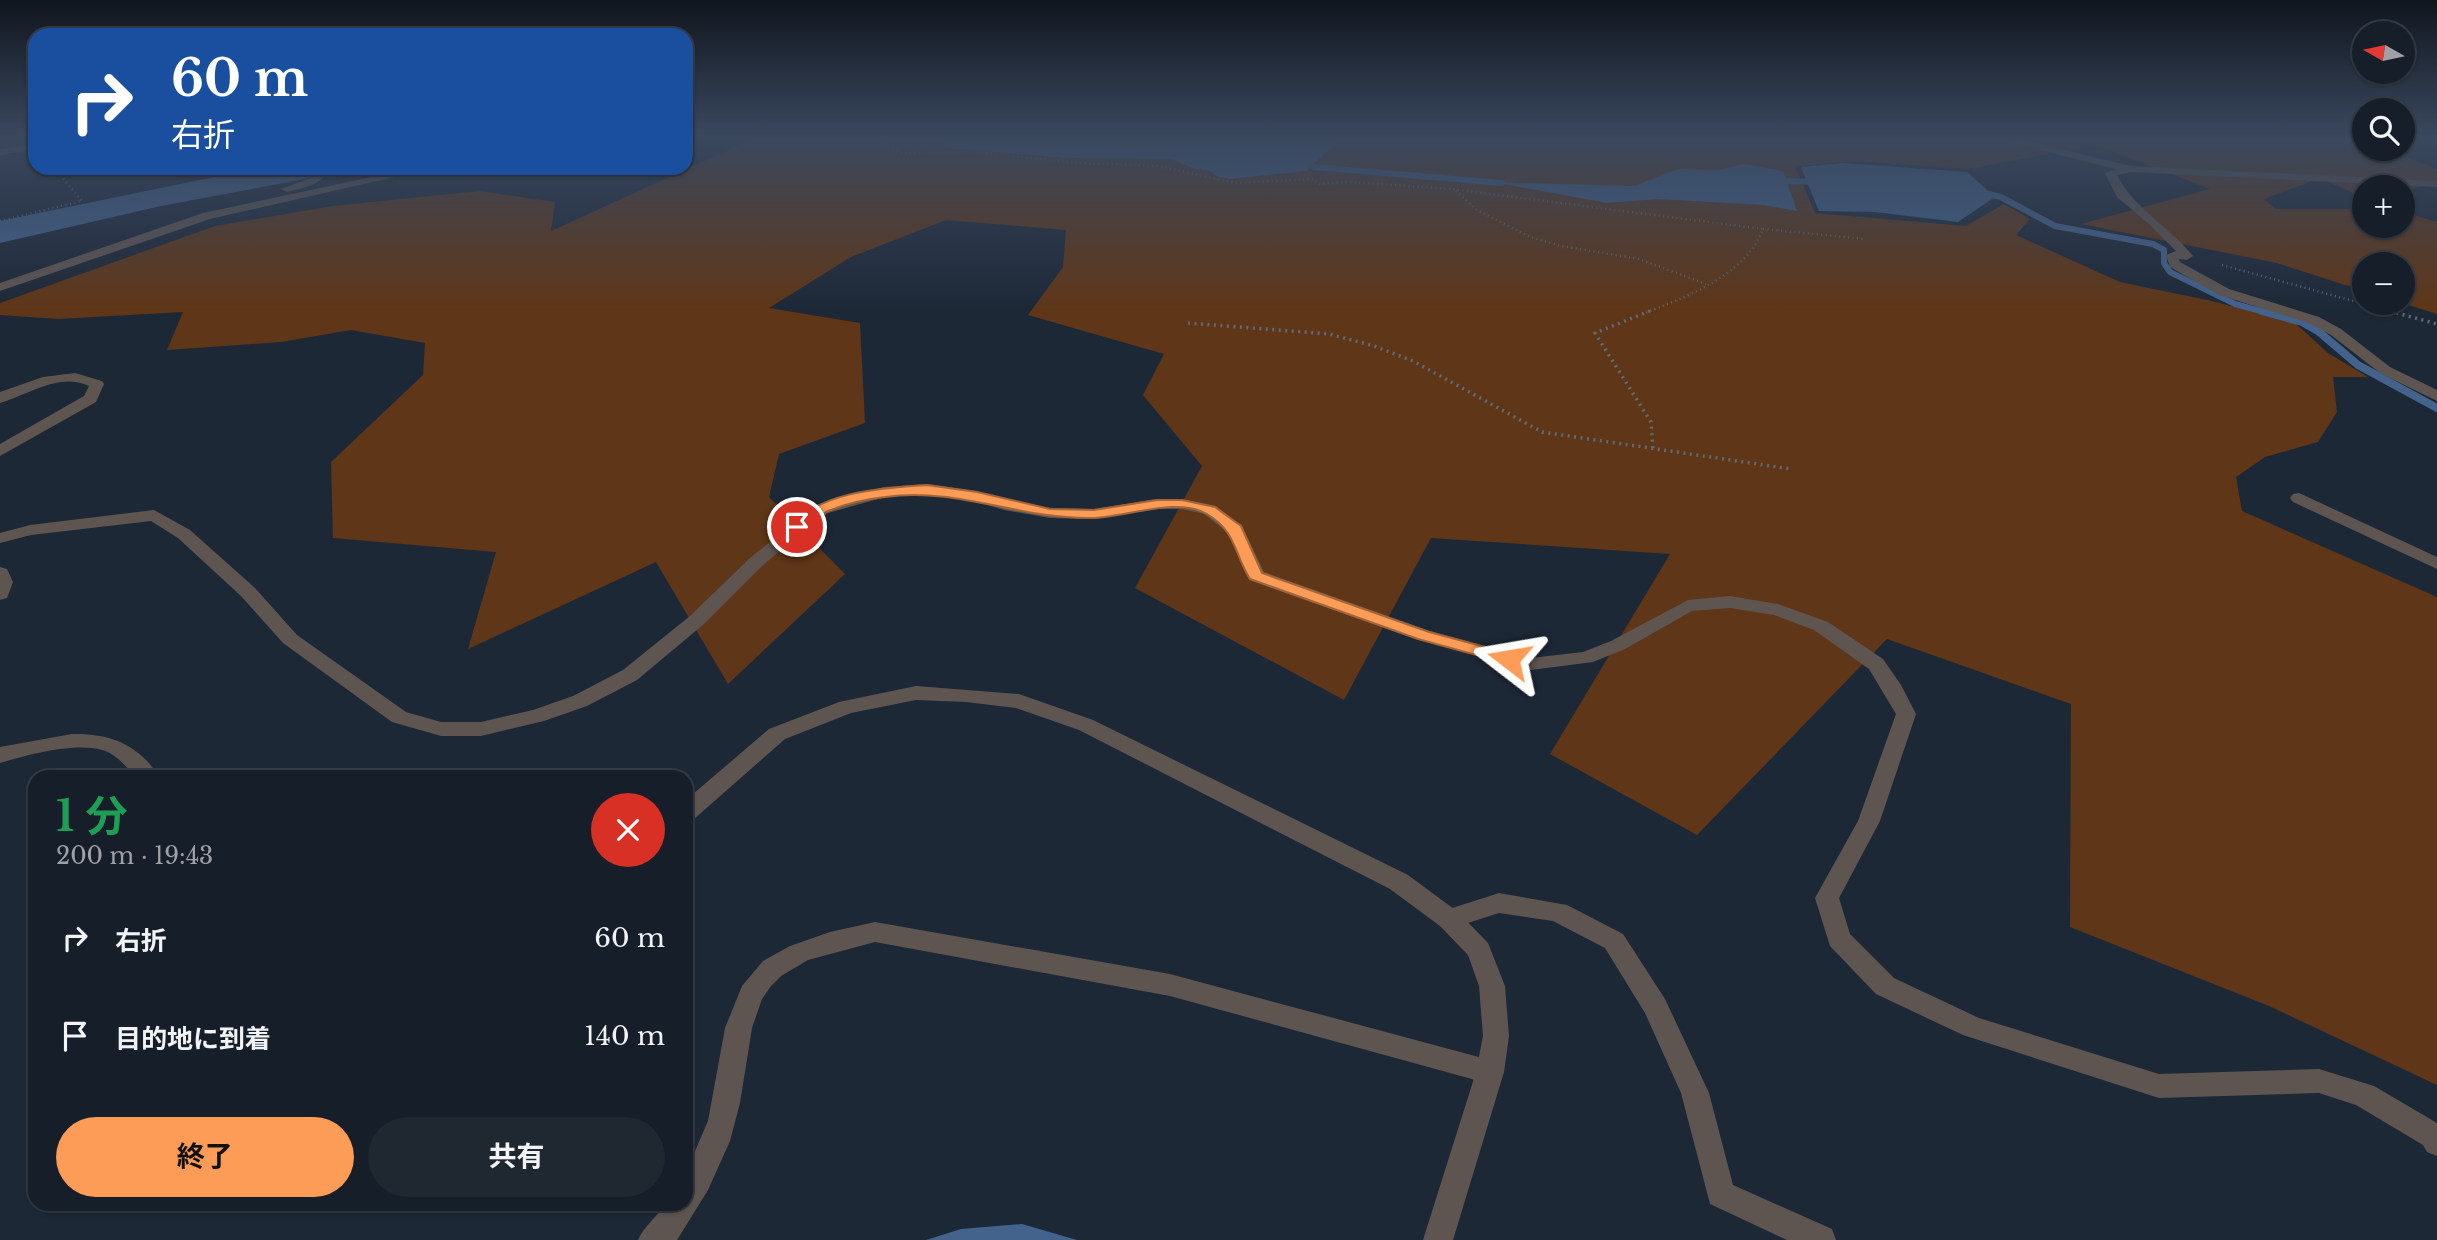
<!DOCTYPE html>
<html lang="ja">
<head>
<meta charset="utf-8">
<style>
	:root { --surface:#161e29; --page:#1f2731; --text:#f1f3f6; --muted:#9ea2a8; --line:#353c46; --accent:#fd9c56 }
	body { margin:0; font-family:"Libre Baskerville","Noto Sans JP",serif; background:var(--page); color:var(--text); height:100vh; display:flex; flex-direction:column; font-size:26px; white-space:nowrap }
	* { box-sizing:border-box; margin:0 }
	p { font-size:23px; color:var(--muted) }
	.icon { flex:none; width:38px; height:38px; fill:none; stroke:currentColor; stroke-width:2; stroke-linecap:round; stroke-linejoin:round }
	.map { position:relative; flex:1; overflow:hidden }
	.sheet { position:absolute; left:28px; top:770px; width:665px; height:441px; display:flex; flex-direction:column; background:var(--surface); border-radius:21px; box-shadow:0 2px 5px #0004,0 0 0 2px var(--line) }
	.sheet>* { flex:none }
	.hud { position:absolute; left:28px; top:28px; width:665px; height:147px; border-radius:21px; box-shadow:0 2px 5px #0004,0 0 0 2px var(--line); background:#1a4fa0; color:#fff; overflow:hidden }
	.needle { width:46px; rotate:279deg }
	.fabs { position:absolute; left:2352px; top:21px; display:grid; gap:14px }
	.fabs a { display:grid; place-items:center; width:63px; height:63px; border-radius:50%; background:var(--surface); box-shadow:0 2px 5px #0004,0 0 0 2px var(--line); font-size:35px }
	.pin { position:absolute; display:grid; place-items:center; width:60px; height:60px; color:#fff; margin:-30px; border:4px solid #fff; border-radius:50%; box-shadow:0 2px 7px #0007 }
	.me { position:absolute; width:77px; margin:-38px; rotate:284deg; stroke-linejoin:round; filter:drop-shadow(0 0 5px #0008) }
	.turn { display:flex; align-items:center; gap:24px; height:147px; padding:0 28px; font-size:32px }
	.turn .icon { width:91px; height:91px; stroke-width:2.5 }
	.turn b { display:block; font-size:49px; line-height:60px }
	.round { display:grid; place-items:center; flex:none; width:74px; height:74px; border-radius:37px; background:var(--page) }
	.overview { display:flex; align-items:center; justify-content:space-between; height:119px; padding:0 28px }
	h1 { font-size:42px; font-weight:700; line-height:52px; color:#1e9e55 }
	.cta { display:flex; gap:14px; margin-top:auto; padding:14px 28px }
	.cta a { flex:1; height:80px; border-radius:42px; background:var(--accent); color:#111; font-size:28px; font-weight:700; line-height:80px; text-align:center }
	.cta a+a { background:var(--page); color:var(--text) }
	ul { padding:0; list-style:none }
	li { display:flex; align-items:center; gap:21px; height:98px; padding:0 28px }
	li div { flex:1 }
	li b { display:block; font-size:26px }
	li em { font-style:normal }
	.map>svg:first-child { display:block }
	.green { fill:#5f3617 }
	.water { fill:#43628c }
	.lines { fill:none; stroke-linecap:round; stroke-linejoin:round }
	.stream-far1 { stroke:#43628c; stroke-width:6 }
	.stream { stroke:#43628c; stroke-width:8 }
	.river { fill:#43628c; fill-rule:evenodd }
	.path-far1 { stroke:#606a77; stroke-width:2.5; stroke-dasharray:1 3.5; stroke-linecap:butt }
	.path { stroke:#606a77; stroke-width:3.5; stroke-dasharray:2 4.5; stroke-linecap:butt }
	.service { fill:#5e5550; fill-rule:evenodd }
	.minor { fill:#5e5550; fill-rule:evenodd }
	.tertiary { fill:#5e5550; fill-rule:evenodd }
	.route { fill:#fd9c56; stroke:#a46538; stroke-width:2 }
</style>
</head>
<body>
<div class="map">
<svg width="2437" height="1240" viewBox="0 0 2437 1240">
	<rect width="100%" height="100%" fill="#1d2837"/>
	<path class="green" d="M759 136H2356L2364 140V149H2387L2437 169V181L2403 192V187H2364V198L2320 178 2264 199 2276 209H2364V226H2403V212L2437 222V314L2402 303 2403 264H2364V291L2277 263 2081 224 2210 189 2097 145 1968 169 1855 161 1795 166 1815 213 1966 226 2004 204 2030 219 2016 235 2120 282 2212 301 2295 323 2328 353 2368 377H2333L2337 412 2318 442 2265 457 2236 477 2242 511 2437 597V1085L2269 1006 2070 927 2071 704 1887 639 1697 835 1550 754 1670 554 1431 538 1344 700 1135 588 1202 466 1143 395 1164 354 1028 315 1063 267 1066 230 946 220 851 257 769 308 860 323 865 423 779 454 769 497 845 574 728 684 656 562 468 649 496 552 333 538 331 462 423 375 425 343 351 330 281 342 167 350 183 312 59 319 0 315V303L215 226 333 206 479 191 555 202 551 231Z"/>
	<path class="water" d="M964 136H1329L1336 143 1306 171 1230 179 1216 176 1210 171 1192 168 1172 159 1068 158 951 148 942 143Z
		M1843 163 1967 172 1995 197 1958 222 1875 212 1819 211 1801 167Z
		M1743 164 1783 171 1797 211 1764 205 1658 199 1607 203 1492 182 1635 186 1677 169 1720 170Z
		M1022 1224 1077 1240H926L961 1229Z"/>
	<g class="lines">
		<path class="stream-far1" d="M1314 167 1502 183
			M1775 181 1819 182
			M1981 192 2001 197 2055 226 2153 244 2164 250V263L2170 272 2235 304 2268 313"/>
		<path class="stream" d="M2262 311 2302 322 2318 331 2358 365 2437 408"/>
		<path class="river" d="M258 168H326L321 175 310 178 161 206 0 243V221Z"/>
		<path class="path-far1" d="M864 136 901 153 976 152 1079 163 1159 166 1235 183 1314 179 1318 184 1350 182 1451 189 1763 229C1746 275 1688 296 1645 313
			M1456 191 1477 210 1530 237 1561 246 1639 259 1706 284
			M0 221 82 201 61 176 52 175 46 168
			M1763 229 1866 239
			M2222 265 2397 313"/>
		<path class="path" d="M1650 311 1595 333 1651 422 1653 449
			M2390 311 2437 324
			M1188 323 1329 334 1374 346 1413 361 1542 432 1791 469"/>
		<path class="service" d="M2423 136H2434L2437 145Z"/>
		<path class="minor" d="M1984 136H2004L2131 166 2437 181V187L2131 172 2117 175C2133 208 2170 227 2193 256L2187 260 2179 259 2180 262 2229 289 2319 317 2341 329 2390 367 2437 390V401L2380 373 2331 335 2309 323 2219 295 2170 267 2166 255 2176 251 2150 225 2117 197 2105 173 2116 169Z
			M35 144V150L0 155V149Z
			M318 168H328C325 185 302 188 287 192L281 189 311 178Z
			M414 168H434L210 219 0 291V283L203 213Z
			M75 373 102 381 104 384 96 402 0 456V444L84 396 89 386C59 372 28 395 0 403V392L43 377Z
			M927 484 977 491 1007 500 1050 508 1094 509 1157 499H1182L1216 506 1242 526 1264 572 1430 631 1531 658 1583 652 1611 641 1688 600 1730 596 1778 604 1828 622 1883 659 1901 685 1916 714 1880 821 1839 898 1850 934 1894 978 1979 1018 2159 1074 2319 1069 2374 1086 2437 1123V1156L2427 1152 2423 1145 2356 1105 2319 1093 2159 1098 1963 1035 1876 994 1830 946 1815 898 1858 821 1896 714 1869 669 1814 630 1774 615 1730 608 1692 611 1625 649 1593 662 1531 670 1416 639 1249 580 1228 533 1204 514 1182 509H1157L1094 519 1050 518 1004 510 974 501 927 494 885 497 828 513 803 531 762 566 704 624 637 680 587 706 544 721 481 736H441L392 722 283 643 241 596 178 538 151 521 31 535 0 543V533L30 525 154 510 190 530 255 588 297 635 406 712 441 722H481L533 710 573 696 623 670 690 616 750 558 816 505 884 487Z
			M2299 493 2437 557V569L2293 502 2290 498 2293 494Z
			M0 567 7 569 13 582 7 598 0 600Z
			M1499 893 1567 905 1623 934 1665 999 1709 1093 1733 1185 1832 1229 1836 1240H1787L1710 1204 1681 1093 1645 1013 1605 948 1553 921 1499 913 1449 929 1440 926 1437 919 1440 912Z
			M875 922 1170 974 1490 1060 1500 1063 1504 1072 1500 1081 1490 1084 1170 996 875 942 808 960 781 976 771 986 762 999 752 1028 740 1103 730 1141 708 1190 677 1240H638C644 1226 657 1217 665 1204H686V1172L708 1121 725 1028 742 986 763 961 790 946 830 932Z"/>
		<path class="tertiary" d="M916 686 1019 694 1093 720 1408 875 1458 912 1488 943 1505 986 1509 1036 1504 1072 1453 1240H1423L1476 1072 1483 1036 1479 986 1468 955 1440 926 1390 889 1079 730 1016 708 966 702 916 700 851 713 785 739 694 819 686 821V800L769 729 839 702Z
			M72 734C109 733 139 744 159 777H135C127 767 115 753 102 750 74 742 27 755 0 763V747Z"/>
	</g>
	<linearGradient id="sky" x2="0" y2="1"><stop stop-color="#10161e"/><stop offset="0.44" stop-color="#3a485e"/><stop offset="1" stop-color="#3a485e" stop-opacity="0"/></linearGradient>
	<rect width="2437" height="310" fill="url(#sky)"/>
	<path class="route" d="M927 485 977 492 1050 509 1094 510 1157 500H1182L1215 507 1241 526 1262 573 1429 632 1515 655 1517 659 1509 664 1418 639 1250 579C1234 553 1236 531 1207 514 1176 496 1125 518 1091 518 1017 519 959 487 885 497 867 499 845 504 828 511 816 517 806 533 791 530L789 527C821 491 882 488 927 485Z"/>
</svg>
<div class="fabs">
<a><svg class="needle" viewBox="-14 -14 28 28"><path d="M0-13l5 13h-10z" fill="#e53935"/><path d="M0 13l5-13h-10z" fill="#9ea2a8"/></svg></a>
<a><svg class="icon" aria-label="search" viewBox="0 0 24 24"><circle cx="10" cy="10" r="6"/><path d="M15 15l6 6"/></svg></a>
<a>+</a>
<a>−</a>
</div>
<div class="pin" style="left:797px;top:527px;background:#d93025"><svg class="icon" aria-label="arrive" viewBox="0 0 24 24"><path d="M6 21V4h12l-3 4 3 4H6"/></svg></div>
<svg class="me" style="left:1509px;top:659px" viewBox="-20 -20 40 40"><path d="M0-17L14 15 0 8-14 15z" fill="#fd9c56" stroke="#fff" stroke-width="4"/></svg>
<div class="hud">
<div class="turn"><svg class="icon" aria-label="right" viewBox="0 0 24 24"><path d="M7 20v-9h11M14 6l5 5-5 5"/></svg><div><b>60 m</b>右折</div></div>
</div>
<section class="sheet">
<div class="overview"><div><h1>1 分</h1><p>200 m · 19:43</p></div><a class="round" style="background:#d93025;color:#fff"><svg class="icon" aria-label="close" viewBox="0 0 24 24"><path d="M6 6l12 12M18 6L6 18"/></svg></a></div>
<ul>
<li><svg class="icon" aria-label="right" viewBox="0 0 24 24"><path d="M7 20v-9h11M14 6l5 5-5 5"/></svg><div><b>右折</b></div><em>60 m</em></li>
<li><svg class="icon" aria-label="arrive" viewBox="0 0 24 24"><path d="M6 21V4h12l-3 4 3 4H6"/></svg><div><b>目的地に到着</b></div><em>140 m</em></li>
</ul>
<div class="cta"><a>終了</a><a>共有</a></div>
</section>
</div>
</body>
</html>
